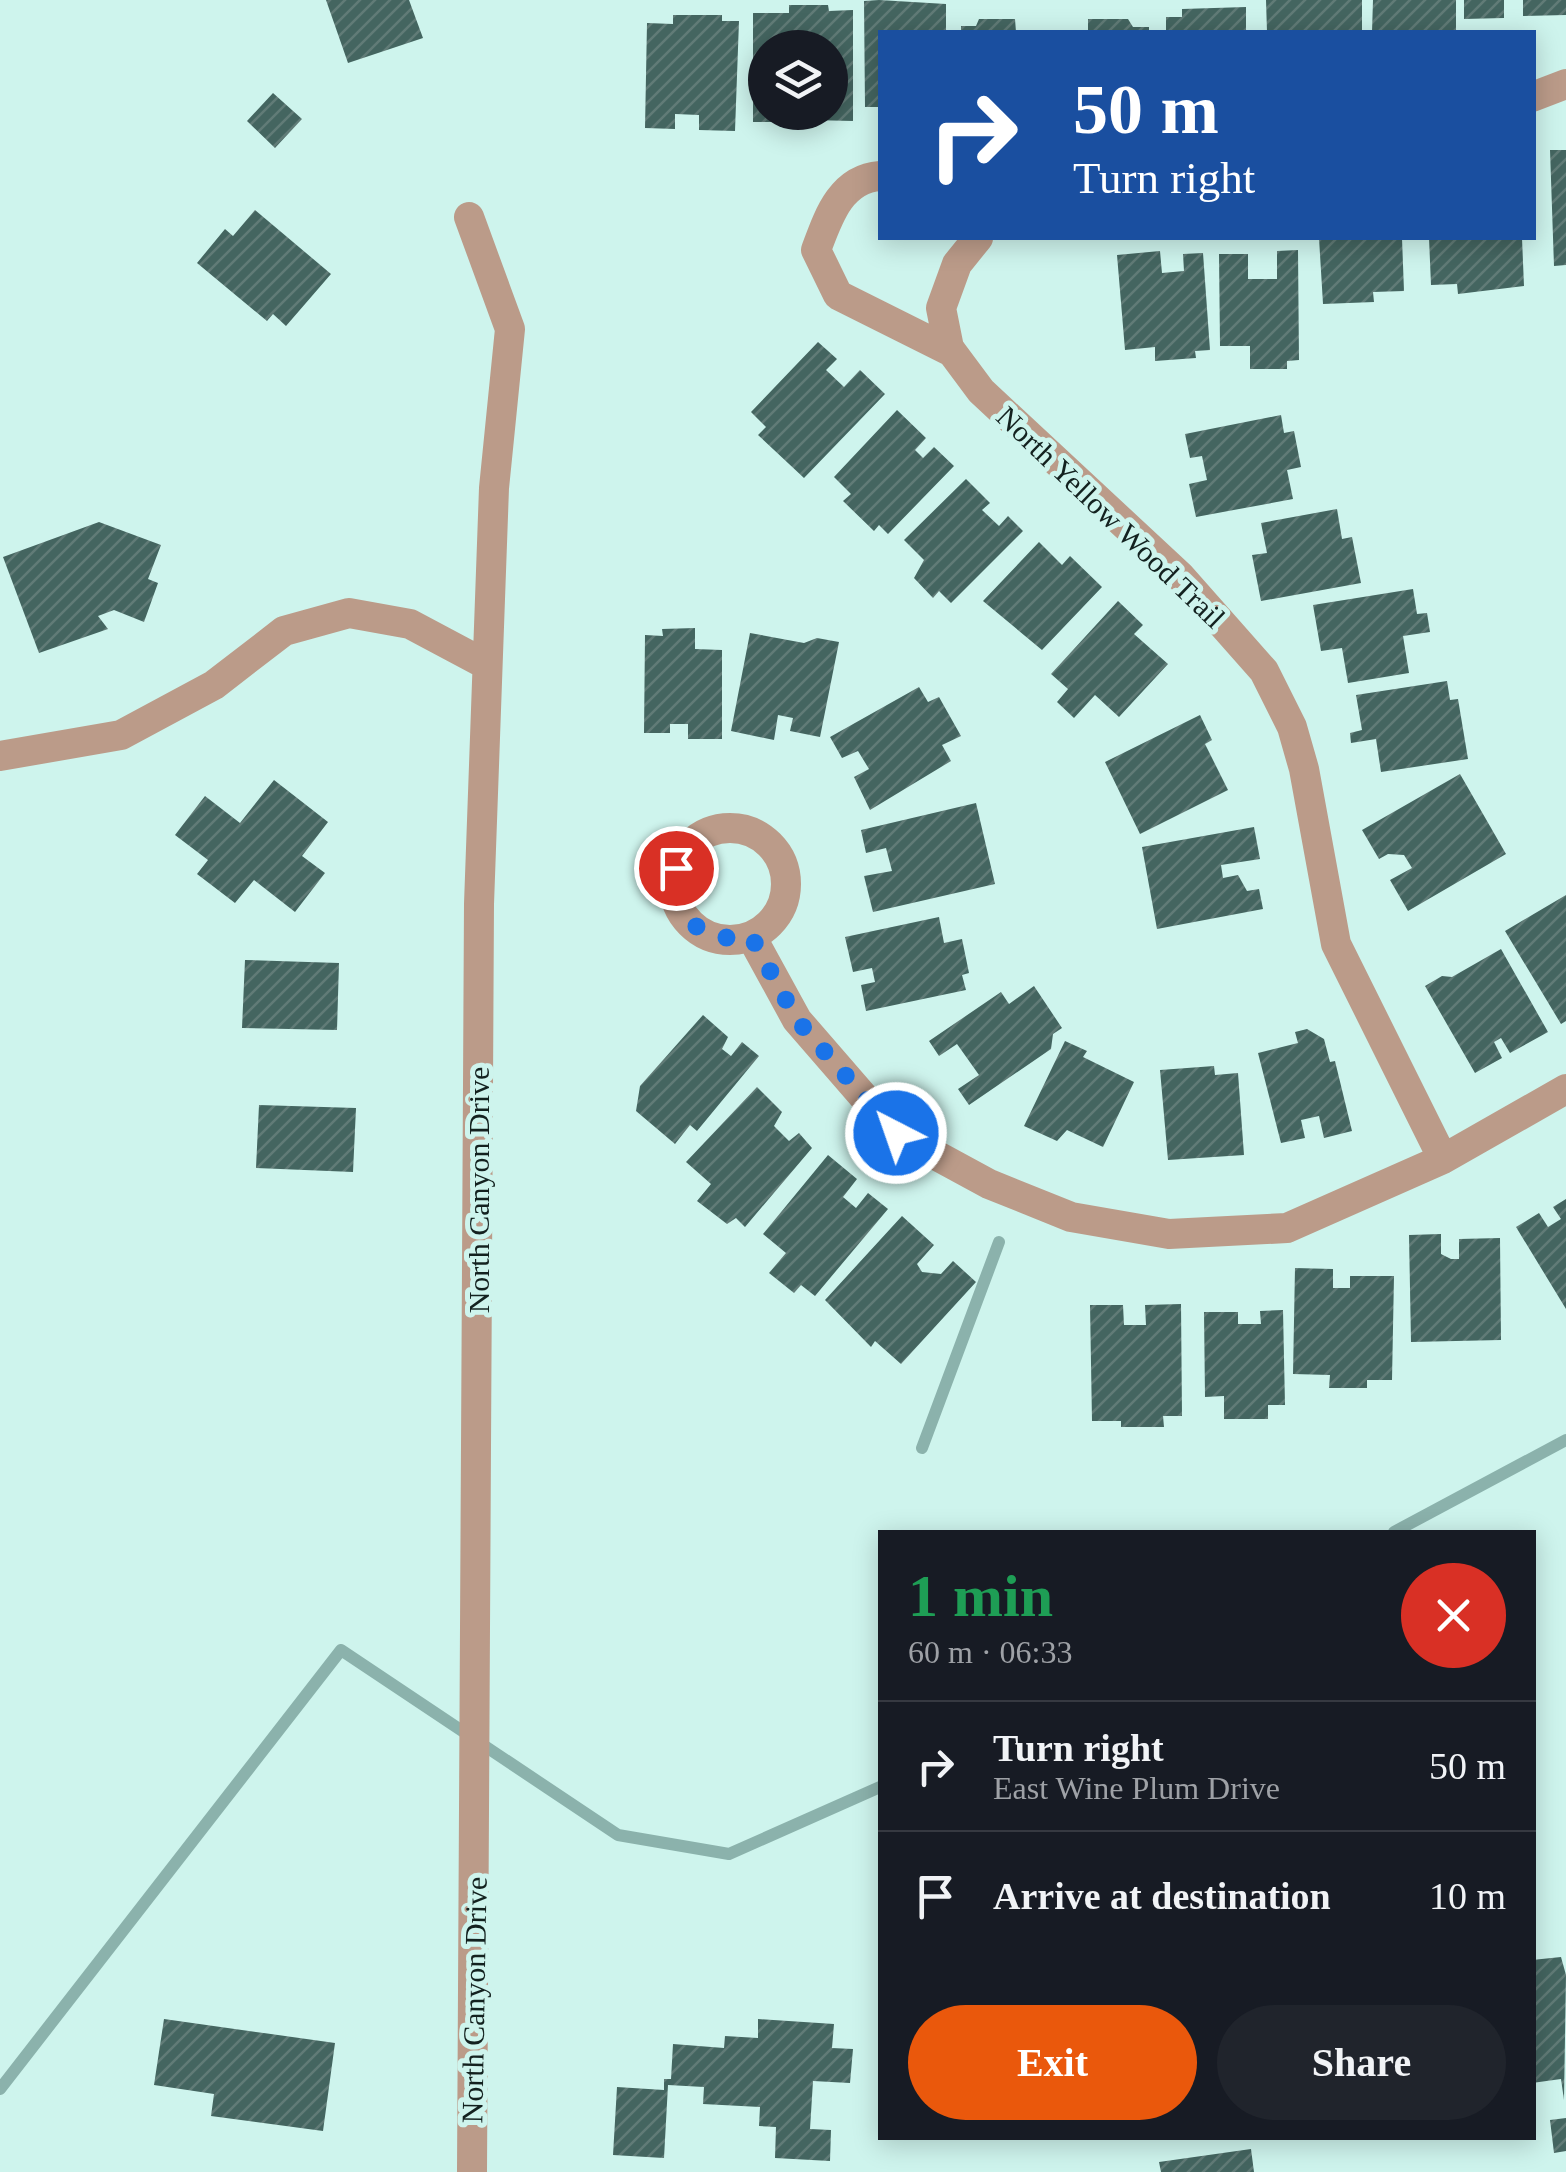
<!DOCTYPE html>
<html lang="en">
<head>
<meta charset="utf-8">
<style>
	:root { --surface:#171b24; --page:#20242c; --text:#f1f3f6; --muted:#9ea1a6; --line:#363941; --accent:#ea580c }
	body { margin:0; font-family:"Times New Roman",serif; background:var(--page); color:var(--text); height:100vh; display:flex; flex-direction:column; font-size:38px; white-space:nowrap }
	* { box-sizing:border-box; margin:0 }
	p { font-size:32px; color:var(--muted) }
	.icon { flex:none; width:55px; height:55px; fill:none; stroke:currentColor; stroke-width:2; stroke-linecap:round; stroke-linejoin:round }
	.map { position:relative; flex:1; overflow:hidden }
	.details { position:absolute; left:878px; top:1530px; width:658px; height:610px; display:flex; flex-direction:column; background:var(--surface); border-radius:0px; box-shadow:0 5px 25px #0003 }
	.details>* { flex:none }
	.banner { position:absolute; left:878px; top:30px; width:658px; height:210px; border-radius:0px; box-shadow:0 5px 25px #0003; background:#1a4fa0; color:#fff; overflow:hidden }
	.controls { position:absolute; left:748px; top:30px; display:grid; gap:20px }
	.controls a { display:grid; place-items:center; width:100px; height:100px; border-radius:50%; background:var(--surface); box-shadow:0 5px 25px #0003; font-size:50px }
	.pin { position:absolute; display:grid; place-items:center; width:85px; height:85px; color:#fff; margin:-42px; border:5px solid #fff; border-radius:50%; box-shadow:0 2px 10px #0007 }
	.me { position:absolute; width:110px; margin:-55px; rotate:319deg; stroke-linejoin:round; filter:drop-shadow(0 0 8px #0008) }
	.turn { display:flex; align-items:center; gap:35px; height:210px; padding:0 30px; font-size:45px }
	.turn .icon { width:130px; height:130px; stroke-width:2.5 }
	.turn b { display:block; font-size:70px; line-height:85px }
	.round { display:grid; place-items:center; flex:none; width:105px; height:105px; border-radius:52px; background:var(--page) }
	.headline { display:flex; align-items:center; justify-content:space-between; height:170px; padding:0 30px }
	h1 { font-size:60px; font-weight:700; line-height:75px; color:#1e9e55 }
	.button { display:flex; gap:20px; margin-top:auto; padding:20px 30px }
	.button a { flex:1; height:115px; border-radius:60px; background:var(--accent); color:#fff; font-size:40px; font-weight:700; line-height:115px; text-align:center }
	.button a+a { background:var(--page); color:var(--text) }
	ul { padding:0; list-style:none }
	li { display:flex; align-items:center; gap:30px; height:130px; padding:0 30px; border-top:2px solid var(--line) }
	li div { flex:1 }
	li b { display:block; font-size:38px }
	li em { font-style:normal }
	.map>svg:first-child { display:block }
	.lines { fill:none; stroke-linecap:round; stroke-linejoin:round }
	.stream { stroke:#8bb2ac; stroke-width:12 }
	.building { fill:url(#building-hatch) }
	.minor { stroke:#bb9b89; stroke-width:30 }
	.route { stroke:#1a73e8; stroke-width:18; stroke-dasharray:0 32.4 }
	.labels { text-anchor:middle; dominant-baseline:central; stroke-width:10; stroke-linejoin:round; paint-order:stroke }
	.street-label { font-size:30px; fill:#13211f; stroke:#cef4ed }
</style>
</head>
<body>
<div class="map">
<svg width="1566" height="2172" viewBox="0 0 1566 2172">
	<defs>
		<pattern id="building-hatch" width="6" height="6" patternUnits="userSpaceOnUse" patternTransform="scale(2.5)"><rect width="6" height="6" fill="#446560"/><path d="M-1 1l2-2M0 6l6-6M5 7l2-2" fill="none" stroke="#617b77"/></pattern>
	</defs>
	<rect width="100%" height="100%" fill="#cef4ed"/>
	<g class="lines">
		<path class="stream" d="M922 1448 999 1242
			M1394 1532 1566 1440
			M0 2089 341 1650 618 1835 729 1854 880 1787"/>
	</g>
	<path class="building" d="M326 0H409L423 38 348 63Z
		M879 0 946 4V32H880V107H865L864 1Z
		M1266 0H1362V32H1267Z
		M1373 0H1456V32H1372Z
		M1464 0H1504V18L1464 19Z
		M1523 0H1566V15L1523 16Z
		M789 5H828L829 11 853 10V121L811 120V112H830V48H765V112H785V122H753V13H789Z
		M1246 7V32H1166V17H1182V9Z
		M673 15H722V21H739L735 131 699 130V115L675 114V129L645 128 647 23 673 24Z
		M979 19H1015L1016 32H961V26H976Z
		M1088 19H1128L1133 27H1149V32H1088Z
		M273 93 302 119 275 148 247 121Z
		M1550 150H1566V265L1554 266Z
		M255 210 331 274 286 326 273 314 267 321 197 263 225 229 233 236Z
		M1319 238H1402L1404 291 1373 292 1374 302 1323 304Z
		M1429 238H1522L1524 286 1458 294 1457 284 1431 285Z
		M1298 250 1299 360 1287 361V369H1250V346H1220L1219 254H1248V279H1277V251Z
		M1160 251 1162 273 1184 271 1183 254 1203 253 1210 350 1195 351 1196 358 1155 361V347L1125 350 1117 255Z
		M818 342 837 359 826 370 844 387 860 370 885 394 804 478 758 435 766 427 751 412Z
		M897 410 926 438 915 450 923 458 934 447 954 466 888 534 879 525 874 531 843 501 851 494 834 477Z
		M1281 415 1284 433 1294 431 1301 467 1287 470 1293 499 1196 517 1189 484 1207 480 1202 456 1190 458 1185 434Z
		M966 479 990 503 982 510 999 526 1008 516 1023 531 951 603 939 591 933 598 914 578 924 560 904 540Z
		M1337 509 1342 539 1352 537 1361 583 1261 601 1252 555 1267 553 1261 523Z
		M99 522 161 545 148 579 158 583 144 622 114 610 98 616 108 629 39 653 3 557Z
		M1039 542 1062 565 1070 556 1102 587 1042 650 983 601Z
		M1413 589 1417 614 1427 613 1430 632 1403 636 1409 673 1348 683 1342 648 1321 651 1313 605Z
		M1118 601 1143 625 1134 634 1168 664 1119 717 1095 695 1074 718 1057 702 1068 689 1051 674Z
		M695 628V649L722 650V739H688V724H670V733H644L645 635 663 636 662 629Z
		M750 633 804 643 817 638 839 642 820 737 790 731 793 718 778 715 774 740 731 731Z
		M1447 681 1450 700 1458 699 1468 759 1381 772 1376 739 1351 743 1350 733 1362 730 1356 695Z
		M919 687 928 702 939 697 961 736 942 745 951 761 870 810 854 777 869 769 858 751 842 758 830 737Z
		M1200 715 1212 740 1205 744 1228 790 1140 834 1105 762Z
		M1460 774 1506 854 1408 911 1390 880 1412 868 1404 855 1388 854 1379 859 1362 830Z
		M274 780 328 822 302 856 325 873 295 912 254 880 235 903 197 874 208 860 175 835 205 796 240 823Z
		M976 803 995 884 873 912 864 876 892 871 886 848 866 853 861 830Z
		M1254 827 1260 859 1221 865 1223 878 1238 875 1247 891 1259 889 1263 909 1157 929 1142 847Z
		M1566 895V1021L1561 1024 1505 931Z
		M939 917 944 943 962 939 969 973 962 975 966 990 866 1011 861 985 875 982 872 968 853 972 845 937Z
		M1501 949 1548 1032 1510 1053 1501 1038 1494 1042 1502 1058 1475 1073 1425 986 1442 976 1452 977Z
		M245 960 339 963 337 1030 242 1028Z
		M1034 986 1062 1028 1053 1034 1051 1049 969 1105 958 1089 979 1075 957 1044 939 1056 929 1041 1001 992 1009 1004Z
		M703 1015 728 1037 722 1049 731 1056 742 1042 759 1056 697 1131 690 1125 675 1144 636 1111 640 1086Z
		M1307 1029 1324 1039 1330 1062 1335 1061 1352 1131 1324 1138 1319 1116 1301 1120 1305 1138 1281 1143 1258 1053 1298 1043 1295 1032Z
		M1065 1041 1087 1051 1083 1057 1134 1082 1103 1147 1067 1130 1057 1141 1024 1126Z
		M1214 1066 1215 1075 1238 1073 1244 1155 1168 1160 1160 1070Z
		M757 1087 782 1112 774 1126 789 1141 799 1133 812 1148 745 1227 736 1218 727 1224 697 1201 711 1184 686 1162Z
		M259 1105 356 1108 353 1172 256 1168Z
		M828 1155 857 1179 843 1197 856 1208 868 1193 888 1209 815 1296 801 1285 794 1293 769 1273 786 1253 763 1234Z
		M1566 1199V1309L1516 1227 1539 1213 1548 1227 1561 1219 1553 1207Z
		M902 1216 934 1245 917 1264 922 1272 941 1274 953 1261 976 1282 901 1364 875 1341 871 1347 825 1300Z
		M1441 1234V1254L1451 1259H1459V1239L1500 1238 1501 1340 1411 1342 1409 1235Z
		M1295 1268 1333 1269V1288H1350V1276H1394L1392 1380H1367V1388H1329L1330 1375 1293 1374Z
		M1181 1304 1182 1416H1163L1164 1427H1121V1421H1092L1090 1305H1123L1124 1325H1146L1145 1305Z
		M1283 1310 1285 1405H1268V1419H1224V1396L1205 1397 1204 1312H1238V1324H1261L1260 1311Z
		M1561 1957 1566 1975 1564 2100 1561 2079 1532 2083V1960Z
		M164 2019 335 2043 323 2131 211 2116 214 2094 154 2085Z
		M758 2019 834 2024 832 2048 853 2049 850 2083 813 2081 810 2129 831 2130 830 2161 775 2158 776 2127 759 2126 760 2107 703 2104 704 2087 668 2085 664 2158 613 2155 617 2087 664 2090V2079H671L673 2044 724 2048 725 2036 758 2038Z
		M1566 2118V2151L1554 2153 1550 2120Z
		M1251 2149 1254 2172H1161L1159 2162Z"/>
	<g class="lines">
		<path class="minor" d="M1532 97 1566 84
			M880 176C840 179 828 218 816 250L838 295 952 352
			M469 217 510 329 494 488 479 904 472 2172
			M978 238 957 264 941 308 949 348 981 391 1180 576 1264 671 1292 727 1304 769 1336 944 1443 1159
			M0 756 121 735 214 685 284 631 349 613 410 624 487 665
			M674 884a56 56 0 1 1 112 0a56 56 0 1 1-112 0Z
			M751 936 797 1020 895 1133 989 1184 1071 1217 1169 1234 1287 1228 1443 1159 1566 1089"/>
	</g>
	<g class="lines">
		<path class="route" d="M676 868C670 916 703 946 751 936L797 1020 896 1133"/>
	</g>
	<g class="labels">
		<g class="street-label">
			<text transform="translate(1111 517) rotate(44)">North Yellow Wood Trail</text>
			<text transform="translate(478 1190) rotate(-90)">North Canyon Drive</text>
			<text transform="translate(474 2000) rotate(-89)">North Canyon Drive</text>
		</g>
	</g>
</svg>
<div class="controls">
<a><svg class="icon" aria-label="layers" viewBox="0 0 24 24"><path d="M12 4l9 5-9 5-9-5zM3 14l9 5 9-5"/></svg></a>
</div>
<div class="pin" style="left:676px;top:868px;background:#d93025"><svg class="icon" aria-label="arrive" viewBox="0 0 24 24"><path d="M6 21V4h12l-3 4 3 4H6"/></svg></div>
<svg class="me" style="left:896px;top:1133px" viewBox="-20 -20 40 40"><circle r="17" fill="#1a73e8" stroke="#fff" stroke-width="3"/><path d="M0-11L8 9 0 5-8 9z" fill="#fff"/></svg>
<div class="banner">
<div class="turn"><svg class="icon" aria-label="right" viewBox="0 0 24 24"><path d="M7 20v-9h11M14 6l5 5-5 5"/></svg><div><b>50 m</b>Turn right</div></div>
</div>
<section class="details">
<div class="headline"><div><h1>1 min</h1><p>60 m · 06:33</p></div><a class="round" style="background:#d93025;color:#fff"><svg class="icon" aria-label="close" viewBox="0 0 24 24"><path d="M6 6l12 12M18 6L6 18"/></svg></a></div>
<ul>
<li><svg class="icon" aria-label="right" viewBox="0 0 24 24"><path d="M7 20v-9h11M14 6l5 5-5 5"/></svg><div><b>Turn right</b><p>East Wine Plum Drive</p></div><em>50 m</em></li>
<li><svg class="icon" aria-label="arrive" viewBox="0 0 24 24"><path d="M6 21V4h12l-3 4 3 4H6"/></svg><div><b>Arrive at destination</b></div><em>10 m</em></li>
</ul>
<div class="button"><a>Exit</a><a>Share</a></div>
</section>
</div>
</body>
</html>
